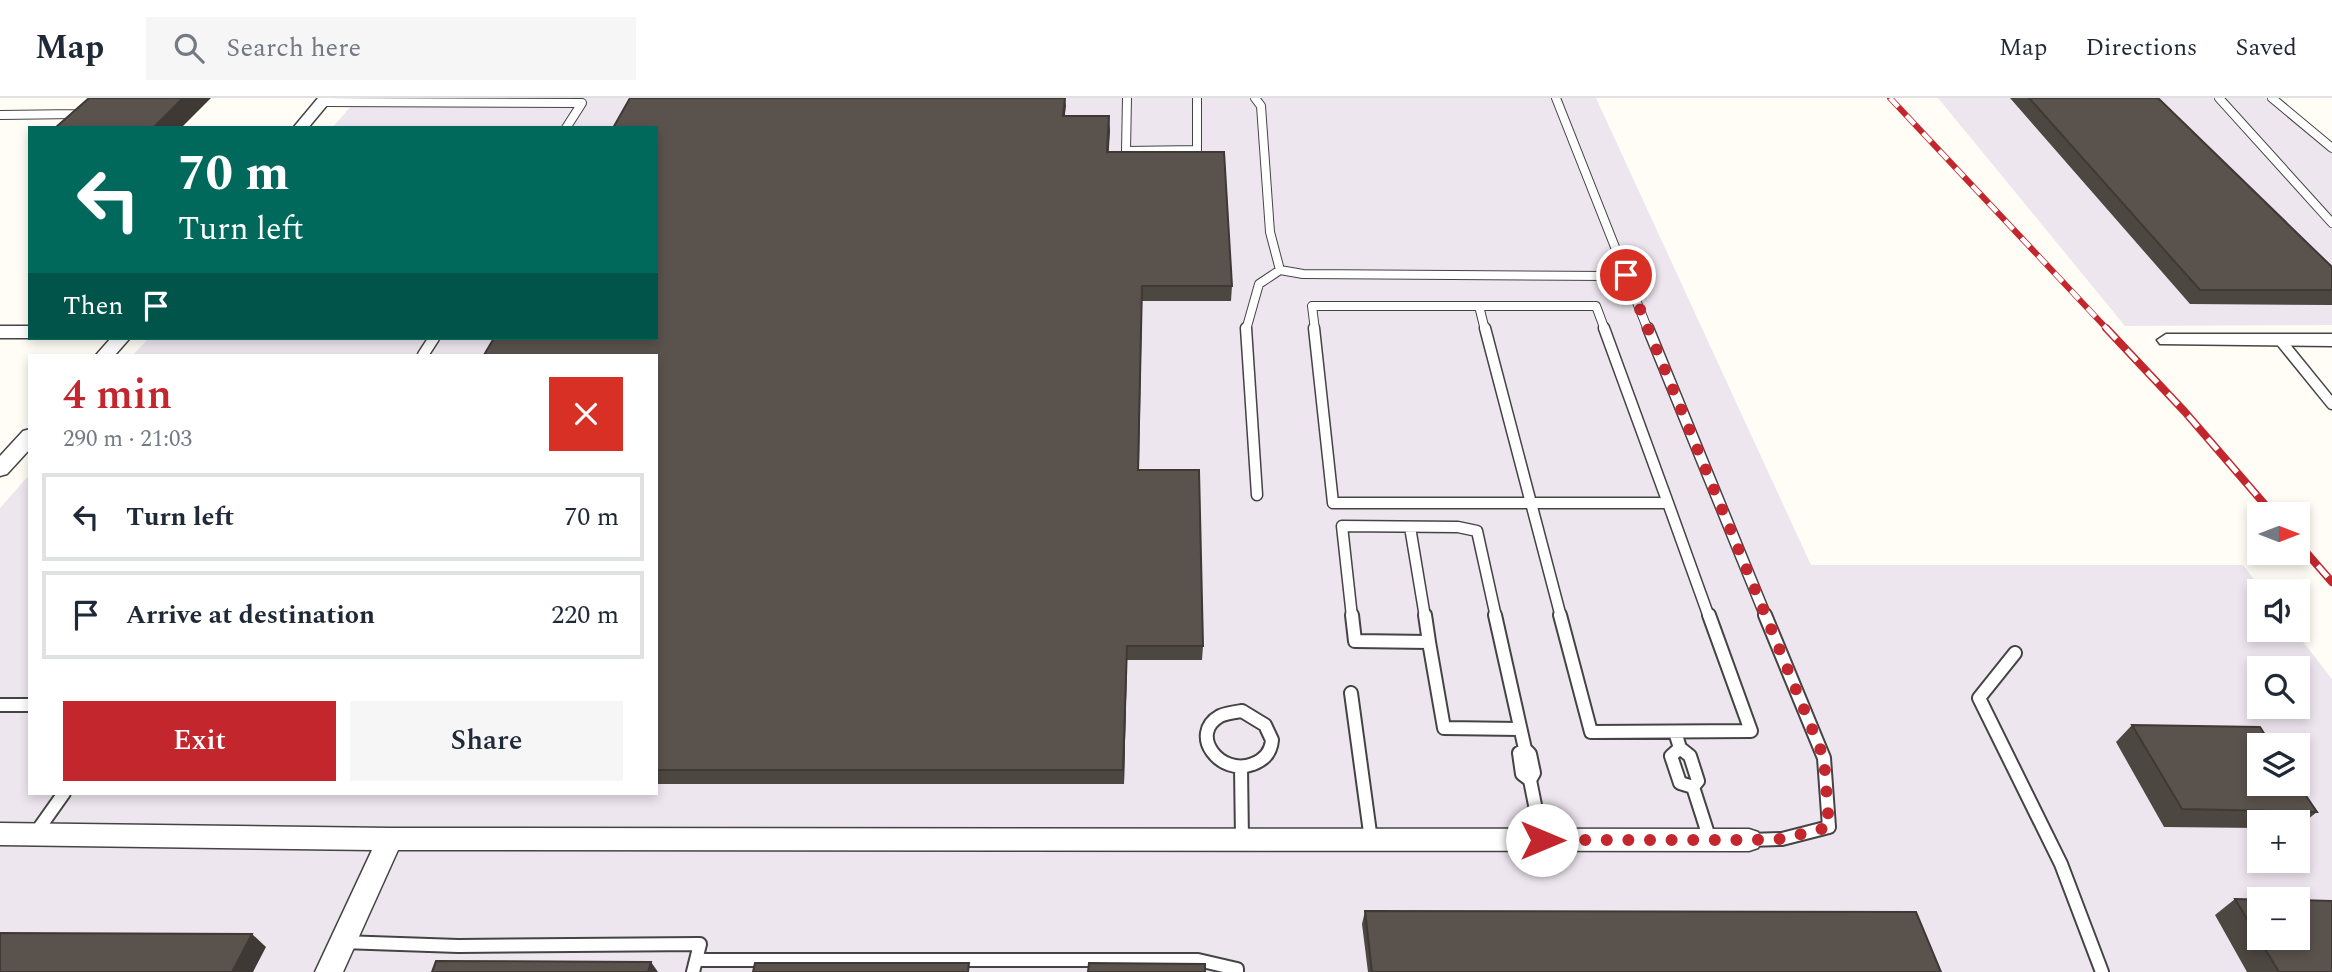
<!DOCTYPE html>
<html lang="en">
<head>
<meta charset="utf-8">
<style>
	:root { --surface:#fff; --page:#f6f6f7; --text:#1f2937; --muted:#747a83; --line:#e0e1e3; --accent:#c4262e }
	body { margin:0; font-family:Spectral,serif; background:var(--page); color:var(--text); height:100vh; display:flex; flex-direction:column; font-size:26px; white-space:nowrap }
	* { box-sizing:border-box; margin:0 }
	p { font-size:23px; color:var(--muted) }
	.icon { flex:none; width:38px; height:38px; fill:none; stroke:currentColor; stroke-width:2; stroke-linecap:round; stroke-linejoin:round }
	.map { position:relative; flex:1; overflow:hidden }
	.panel { position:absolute; left:28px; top:256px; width:630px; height:441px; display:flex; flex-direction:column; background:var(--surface); border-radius:0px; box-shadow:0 4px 10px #0003 }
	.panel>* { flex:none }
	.guide { position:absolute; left:28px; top:28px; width:630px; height:214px; border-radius:0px; box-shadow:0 4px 10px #0003; background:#00695c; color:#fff; overflow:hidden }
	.needle { width:46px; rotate:90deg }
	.fabs { position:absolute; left:2247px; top:404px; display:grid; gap:14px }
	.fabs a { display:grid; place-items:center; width:63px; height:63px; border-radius:0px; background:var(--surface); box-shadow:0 4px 10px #0003; font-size:35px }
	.pin { position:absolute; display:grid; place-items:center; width:60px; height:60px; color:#fff; margin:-30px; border:4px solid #fff; border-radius:50%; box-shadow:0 2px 7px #0007 }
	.me { position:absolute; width:77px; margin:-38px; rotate:90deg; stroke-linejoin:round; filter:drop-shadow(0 0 5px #0008) }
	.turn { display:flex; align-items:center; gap:24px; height:147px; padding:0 35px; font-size:32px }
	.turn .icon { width:91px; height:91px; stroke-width:2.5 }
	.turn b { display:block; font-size:49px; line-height:60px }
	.then { display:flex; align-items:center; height:66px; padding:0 35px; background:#0003; gap:14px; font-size:26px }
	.round { display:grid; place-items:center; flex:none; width:74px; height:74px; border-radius:0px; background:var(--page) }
	.headline { display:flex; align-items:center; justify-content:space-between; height:119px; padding:0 35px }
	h1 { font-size:42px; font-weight:600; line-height:52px; color:var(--accent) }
	.action { display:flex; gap:14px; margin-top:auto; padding:14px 35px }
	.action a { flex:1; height:80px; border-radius:0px; background:var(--accent); color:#fff; font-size:28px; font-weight:600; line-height:80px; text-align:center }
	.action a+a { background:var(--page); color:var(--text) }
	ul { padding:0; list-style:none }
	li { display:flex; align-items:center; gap:21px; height:88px; margin:0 14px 10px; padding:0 21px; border:4px solid var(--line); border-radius:0px }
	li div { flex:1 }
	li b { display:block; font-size:26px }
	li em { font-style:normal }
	header { display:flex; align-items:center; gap:42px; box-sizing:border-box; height:98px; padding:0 35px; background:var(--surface); border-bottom:2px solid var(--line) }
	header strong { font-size:33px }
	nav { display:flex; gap:38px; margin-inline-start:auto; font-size:24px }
	.search { width:490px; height:63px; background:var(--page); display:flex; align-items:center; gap:18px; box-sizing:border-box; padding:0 24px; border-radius:0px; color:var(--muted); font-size:26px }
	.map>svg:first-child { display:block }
	.industrial { fill:#eee6ef; fill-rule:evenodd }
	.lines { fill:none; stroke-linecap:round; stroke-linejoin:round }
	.lane-far2-casing { stroke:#444; stroke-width:10 }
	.lane-far1-casing { stroke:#444; stroke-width:13 }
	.lane-casing { stroke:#444; stroke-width:16 }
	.street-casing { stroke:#444; stroke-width:3 }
	.lane-far2 { stroke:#fff; stroke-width:8 }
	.lane-far1 { stroke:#fff; stroke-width:10 }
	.lane { stroke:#fff; stroke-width:12 }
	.street { fill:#fff; fill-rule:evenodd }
	.rail-far1-casing { stroke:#c4262e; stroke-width:6 }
	.rail-casing { stroke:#c4262e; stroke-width:8 }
	.rail-far1 { stroke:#fff; stroke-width:4.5; stroke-dasharray:12; stroke-linecap:butt }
	.rail { stroke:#fff; stroke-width:5; stroke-dasharray:15; stroke-linecap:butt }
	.wall { fill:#4d4742 }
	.shaded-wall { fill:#3f3936 }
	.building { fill:#5a524d; stroke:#3f3936; stroke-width:2 }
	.route { stroke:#c4262e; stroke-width:12; stroke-dasharray:0 21.6 }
</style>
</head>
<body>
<header>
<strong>Map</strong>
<div class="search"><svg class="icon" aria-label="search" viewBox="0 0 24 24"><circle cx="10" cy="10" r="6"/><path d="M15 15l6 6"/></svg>Search here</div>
<nav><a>Map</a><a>Directions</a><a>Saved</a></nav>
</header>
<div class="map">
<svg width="2332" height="874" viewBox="0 0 2332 874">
	<rect width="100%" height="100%" fill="#fffdf5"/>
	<path class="industrial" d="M358 0H1596L1811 467H2243L2263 493 2259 494V532H2294L2332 581V874H0V410L30 376V695H656V257H133L149 240H656V30H332ZM2259 570H2298V609H2259ZM2259 648H2298V686H2259ZM2259 724H2298V763H2259ZM2259 802H2298V840H2259Z
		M1938 0H2276L2332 48V227L2125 228Z"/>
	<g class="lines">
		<defs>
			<path id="lane-far2" d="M1127 0 1126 53 1197 52V0
				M1255 0 1261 8 1270 134 1280 172 1303 176 1608 178 1632 192 1648 232
				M1556 0 1632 192
				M2219 0 2332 125
				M2272 0 2332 50
				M323 4 582 5 566 30
				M0 17 78 16 97 0
				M1479 208H1596L1605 232
				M1479 208 1485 232
				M1246 232 1259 186 1280 172
				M1315 232 1312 208H1479"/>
			<path id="lane-far1" d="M1246 230 1257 397
				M1314 230 1333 405H1531
				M1485 230 1531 405
				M1604 230 1668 405
				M1648 230 1766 519
				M2280 242 2332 306
				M423 257 434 240
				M1531 405H1668
				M1531 405 1561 519
				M1668 405 1709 519
				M1410 429 1425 519
				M1352 519 1342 428 1458 429 1477 433 1496 519"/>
			<path id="lane" d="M1352 517 1355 543 1429 544 1425 517
				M1495 517 1525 651
				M1560 517 1591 634 1751 633 1709 517
				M1429 544 1444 630 1520 631
				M2015 555 1979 600 2061 766 2102 874
				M1351 595 1371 742
				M0 607H30
				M1242 613 1265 627 1272 642C1271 654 1264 662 1253 666 1220 679 1188 636 1220 618 1226 615 1235 614 1242 613Z
				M1675 634 1680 650
				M1680 650 1690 658 1698 683 1693 689 1680 685 1671 658Z
				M1525 651 1530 656 1534 675 1530 682 1522 676 1519 655Z
				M1241 669 1242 742
				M1530 682 1542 742
				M1693 689 1710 742
				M35 736 64 695
				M1749 742 1782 741 1829 729 1824 660 1765 517
				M342 844 458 848 700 846 693 874
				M696 862H1198L1237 871V874"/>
			<path id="street" d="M318 0H333L308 30H293Z
				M0 228H30V240H0Z
				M2166 236H2332V248L2160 246 2157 242Z
				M111 240H130L115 257H96Z
				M30 331V351L7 376 0 378V358L23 333Z
				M0 725 390 730 1749 731 1758 734 1762 742 1758 750 1749 753 398 752 343 874H315L372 752 0 747Z"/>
		</defs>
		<use href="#lane-far2" class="lane-far2-casing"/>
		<use href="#lane-far1" class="lane-far1-casing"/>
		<use href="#lane" class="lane-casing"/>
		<use href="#street" class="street-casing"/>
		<use href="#lane-far2" class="lane-far2"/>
		<use href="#lane-far1" class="lane-far1"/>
		<use href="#lane" class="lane"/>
		<use href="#street" class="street"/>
		<defs>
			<path id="rail-far1" d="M1890 0 2108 232"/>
			<path id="rail" d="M2106 230 2185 314 2273 416
				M2298 445 2332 484"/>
		</defs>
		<use href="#rail-far1" class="rail-far1-casing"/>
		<use href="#rail" class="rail-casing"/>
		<use href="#rail-far1" class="rail-far1"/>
		<use href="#rail" class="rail"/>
	</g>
	<path class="wall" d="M630 0H1065V18L1110 32 1108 54 1232 188 1231 203H1142L1139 372 1203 548 1202 562H1127L1124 686H656V257Z
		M2010 0H2158L2332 169V207L2190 206Z
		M2132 627 2317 714 2298 729V724H2259V730L2164 729 2116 644Z
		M2235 801 2332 874H2247L2215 817Z
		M1365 813 1941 874H1368L1362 826Z"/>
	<path class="shaded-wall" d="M183 0H211L181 30H153Z
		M1065 0 1066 8 1063 32V18Z
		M1109 18 1110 32 1108 67 1107 54Z
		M1127 548V562L1124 686 1123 672Z
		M252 836 266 849 253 874H232Z
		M651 864 658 874H648Z"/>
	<path class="building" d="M89 0H183L153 30H55Z
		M630 0H1065L1063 18H1109L1107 54H1224L1232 188H1142L1138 372H1199L1203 548H1127L1123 672H656V257H484L494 240H656V30H613Z
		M2029 0H2158L2332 169V192H2200Z
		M2132 627 2260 629 2272 648H2259V686H2298L2317 714 2182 711Z
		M2235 801 2277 802H2259V840H2298V802L2332 803V874H2279Z
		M1365 813 1916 814 1941 874H1372Z
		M0 835 252 836 232 874H0Z
		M436 863 651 864 648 874H432Z
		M755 865H969L968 874H753Z
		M1089 865 1205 866V874H1088Z"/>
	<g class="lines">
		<path class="route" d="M1542 742H1749L1782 741 1829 729 1824 660 1626 177"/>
	</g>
</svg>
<div class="fabs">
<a><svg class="needle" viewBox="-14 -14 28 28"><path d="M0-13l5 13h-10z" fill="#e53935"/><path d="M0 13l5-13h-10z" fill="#747a83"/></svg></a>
<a><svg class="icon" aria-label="sound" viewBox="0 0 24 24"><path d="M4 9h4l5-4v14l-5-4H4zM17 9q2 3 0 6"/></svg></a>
<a><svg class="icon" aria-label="search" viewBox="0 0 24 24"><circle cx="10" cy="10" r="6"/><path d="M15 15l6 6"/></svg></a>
<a><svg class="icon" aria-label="layers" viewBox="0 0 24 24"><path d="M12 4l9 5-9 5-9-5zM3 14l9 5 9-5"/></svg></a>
<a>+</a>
<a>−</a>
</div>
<div class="pin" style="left:1626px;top:177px;background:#d93025"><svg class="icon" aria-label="arrive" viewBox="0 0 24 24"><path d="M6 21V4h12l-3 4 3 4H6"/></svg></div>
<svg class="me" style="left:1542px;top:742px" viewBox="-20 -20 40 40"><circle r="19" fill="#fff"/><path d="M0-13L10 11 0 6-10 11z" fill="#c4262e"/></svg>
<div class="guide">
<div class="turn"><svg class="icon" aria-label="left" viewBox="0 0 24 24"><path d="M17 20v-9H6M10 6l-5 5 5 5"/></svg><div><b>70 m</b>Turn left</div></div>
<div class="then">Then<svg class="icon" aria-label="arrive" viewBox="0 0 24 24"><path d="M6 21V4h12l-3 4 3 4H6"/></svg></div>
</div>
<section class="panel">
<div class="headline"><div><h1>4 min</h1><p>290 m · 21:03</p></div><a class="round" style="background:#d93025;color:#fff"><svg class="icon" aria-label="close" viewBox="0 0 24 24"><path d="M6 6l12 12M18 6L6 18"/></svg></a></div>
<ul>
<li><svg class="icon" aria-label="left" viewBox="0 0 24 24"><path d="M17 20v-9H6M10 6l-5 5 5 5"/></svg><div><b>Turn left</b></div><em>70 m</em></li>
<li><svg class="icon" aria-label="arrive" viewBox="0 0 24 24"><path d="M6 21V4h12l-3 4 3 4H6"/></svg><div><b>Arrive at destination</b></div><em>220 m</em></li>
</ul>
<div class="action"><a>Exit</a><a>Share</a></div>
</section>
</div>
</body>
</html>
